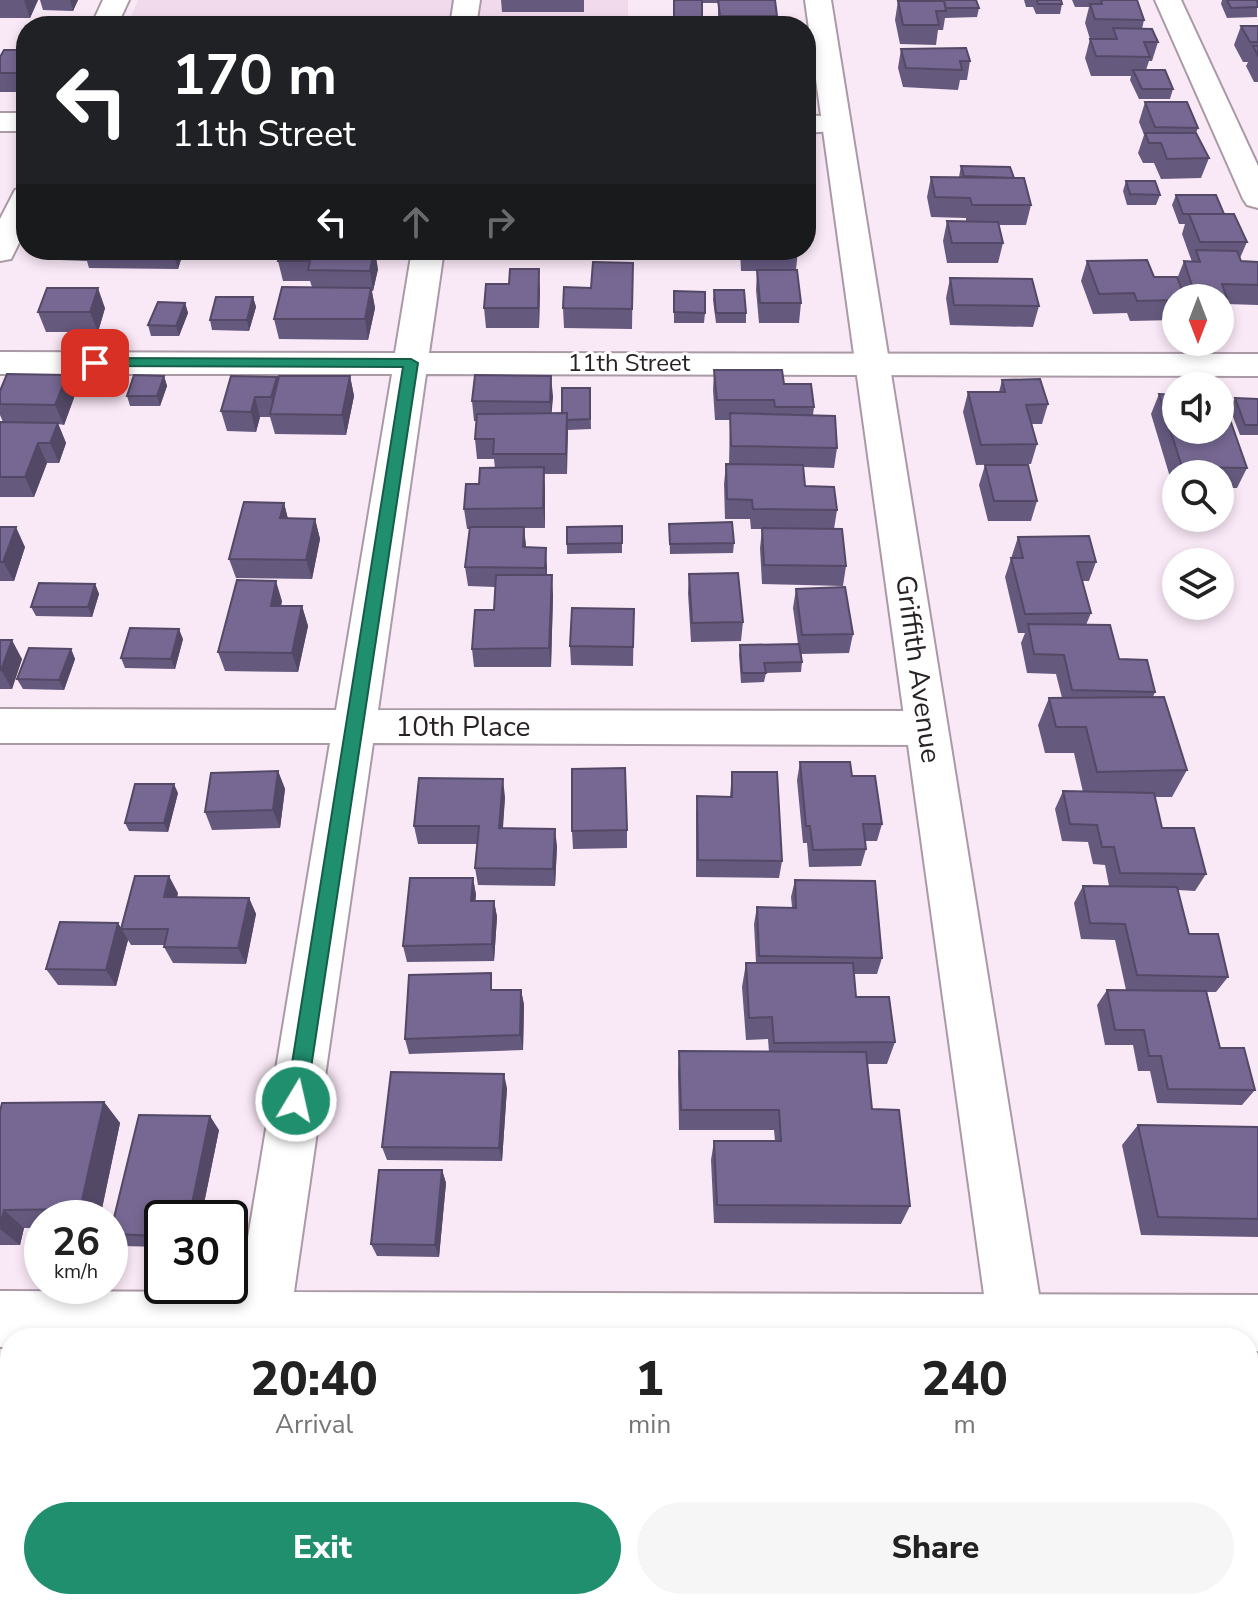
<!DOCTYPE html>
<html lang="en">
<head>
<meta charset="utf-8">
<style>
	:root { --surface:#fff; --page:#f6f6f6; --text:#222; --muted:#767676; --accent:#208f6e }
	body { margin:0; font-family:"Nunito Sans",sans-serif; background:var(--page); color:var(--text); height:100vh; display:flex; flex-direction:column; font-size:30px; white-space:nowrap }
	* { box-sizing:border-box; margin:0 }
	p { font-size:26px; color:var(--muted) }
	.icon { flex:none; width:44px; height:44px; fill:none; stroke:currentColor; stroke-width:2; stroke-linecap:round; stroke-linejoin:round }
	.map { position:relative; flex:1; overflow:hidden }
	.details { position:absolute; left:0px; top:1328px; width:1258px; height:282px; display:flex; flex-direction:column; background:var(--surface); border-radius:32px 32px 0 0; box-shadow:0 4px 12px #0003 }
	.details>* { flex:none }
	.banner { position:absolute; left:16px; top:16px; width:800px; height:244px; border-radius:32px; box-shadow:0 4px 12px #0003; background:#202124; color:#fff; overflow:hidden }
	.needle { width:52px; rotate:180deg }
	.fabs { position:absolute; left:1162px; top:284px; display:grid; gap:16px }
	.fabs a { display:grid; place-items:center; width:72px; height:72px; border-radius:50%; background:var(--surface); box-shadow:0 4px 12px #0003; font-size:40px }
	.speed { position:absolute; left:24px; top:1200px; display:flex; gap:16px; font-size:40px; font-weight:700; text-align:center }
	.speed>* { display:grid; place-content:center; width:104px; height:104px; border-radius:50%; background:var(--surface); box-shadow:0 4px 12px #0003; line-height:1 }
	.speed small { font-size:20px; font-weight:400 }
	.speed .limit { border:4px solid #111; border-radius:12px; background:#fff; color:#111 }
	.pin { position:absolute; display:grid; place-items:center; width:68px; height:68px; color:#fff; margin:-34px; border-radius:16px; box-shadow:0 4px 12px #0006 }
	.me { position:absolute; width:88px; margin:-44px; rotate:9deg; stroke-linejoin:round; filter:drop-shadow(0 0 6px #0008) }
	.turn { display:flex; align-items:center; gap:28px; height:168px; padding:0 24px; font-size:36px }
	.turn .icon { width:104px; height:104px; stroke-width:2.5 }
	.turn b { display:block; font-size:56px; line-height:68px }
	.lanes { display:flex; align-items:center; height:76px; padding:0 24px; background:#0003; justify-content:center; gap:40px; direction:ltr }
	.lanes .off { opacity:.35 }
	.eta { display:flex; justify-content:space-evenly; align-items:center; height:136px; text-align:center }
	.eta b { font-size:48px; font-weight:800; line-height:56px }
	.action { display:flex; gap:16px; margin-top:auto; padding:16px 24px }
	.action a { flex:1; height:92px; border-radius:48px; background:var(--accent); color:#fff; font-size:32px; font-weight:800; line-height:92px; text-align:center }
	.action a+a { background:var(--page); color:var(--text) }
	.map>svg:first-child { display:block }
	.built { fill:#f2daed }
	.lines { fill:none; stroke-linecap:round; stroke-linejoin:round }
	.minor-casing { stroke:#a99aa6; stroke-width:4 }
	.tertiary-casing { stroke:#a99aa6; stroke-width:4 }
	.secondary-casing { stroke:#a99aa6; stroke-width:4 }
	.minor { fill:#fff; fill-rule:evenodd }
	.tertiary { fill:#fff; fill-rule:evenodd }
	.secondary { fill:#fff; fill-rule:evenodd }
	.wall { fill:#65597e }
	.shaded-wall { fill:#534966 }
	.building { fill:#766892; stroke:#534966; stroke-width:2 }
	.route { fill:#208f6e; stroke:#155d48; stroke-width:2 }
	.labels { text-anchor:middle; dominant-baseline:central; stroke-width:6; stroke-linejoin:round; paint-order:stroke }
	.far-street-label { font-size:24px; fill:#282226; stroke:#fff }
	.street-label { font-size:28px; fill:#282226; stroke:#fff }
</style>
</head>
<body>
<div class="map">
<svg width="1258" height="1609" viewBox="0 0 1258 1609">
	<rect width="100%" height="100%" fill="#f9e8f6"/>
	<path class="built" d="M138 0H628V26H127Z"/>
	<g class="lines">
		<defs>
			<path id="minor" d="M454 0H480L476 26H450Z
				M1155 0H1181L1258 166V208L1247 205 1243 199Z
				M0 113H26V131H0Z
				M806 115 846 118 850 124 846 130 806 133Z
				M412 250H444L429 353 1258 354V376L426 374 378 710 927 711 942 716 948 728 942 740 927 745 373 743 294 1292 1258 1295V1351H1248V1338H10V1347H0V1291L239 1292 330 743H0V709L336 710 392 374H0V352L395 353Z"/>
			<path id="tertiary" d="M103 0H129L117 26H91Z
				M26 187V229L11 259 0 261V219L15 190Z"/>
			<path id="secondary" d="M805 0H831L1046 1338H990Z
				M1026 1600H1088L1089 1609H1027Z"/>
		</defs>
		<use href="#minor" class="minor-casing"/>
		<use href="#tertiary" class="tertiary-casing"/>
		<use href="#secondary" class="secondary-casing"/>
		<use href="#minor" class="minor"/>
		<use href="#tertiary" class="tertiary"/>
		<use href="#secondary" class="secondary"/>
	</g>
	<path class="wall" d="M0 0H38L30 18H0Z
		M40 0H78L73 11 43 10Z
		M501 0H584V12H502Z
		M674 0H775L777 16 776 26H718V3H702Z
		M934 0H976L979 8 977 17 945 18 943 30H938L936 45 900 44 895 20 898 1H934Z
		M1024 0H1061L1062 4 1060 14H1036L1033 7H1026Z
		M1072 0H1137L1144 20 1142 29 1158 42 1152 61H1149L1146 70 1173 89 1170 99H1139L1130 80 1131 76H1091L1085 58 1090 39 1085 23 1089 7H1075Z
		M1222 0H1257V17L1227 18 1221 4Z
		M1241 26H1258V82H1254L1246 66 1248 62H1243L1234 45Z
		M901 49 970 61 967 80H960L958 90 903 87 898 68Z
		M26 50V92H0V57Z
		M1145 102 1198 128 1196 133 1209 158 1201 178 1161 179 1154 163H1143L1138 153 1144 135 1139 122Z
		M961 166 1014 178 1031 205 1026 225H999L1003 243 998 263H947L943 241 947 221H966V218L931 217 927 197 931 177H959Z
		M1126 181 1160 195 1156 205H1127L1123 191Z
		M1176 195 1224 214 1247 242 1240 258 1241 261 1258 262V305L1226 304 1220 320V298H1176V320L1130 321 1127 313 1093 314 1081 281 1087 261 1154 277 1177 279 1184 261 1192 262 1182 234 1185 224H1179L1172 205Z
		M56 250H184L178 269 89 268 87 261 60 260Z
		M281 250 378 269 373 291H372L375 308 368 340 279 339 274 319 312 287 310 281H283L278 261Z
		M498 250H547L546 260H498Z
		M693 250H718V252H693Z
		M740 250H798L796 270 801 303 799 323H759L756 290 757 271H741Z
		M633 263 632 329 564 328 563 308 591 288Z
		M950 278 1039 306 1033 327 950 325 946 298Z
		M540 289 539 328H486L484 308Z
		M714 290 746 313V323H716L713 300Z
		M674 291 705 313 704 323H674Z
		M253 297 256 307 249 331 212 330 210 320Z
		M185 303 188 313 179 336H151L148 325Z
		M105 308 98 332H46L38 312Z
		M714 370 784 384 814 407 813 415 837 448 834 468 803 467 805 486 837 510 834 529 846 566 843 586 762 584 760 548 762 529H751L750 519H725L724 484 726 464H729L730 420H715L713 390Z
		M67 375 75 395 64 425 58 424 66 443 59 463H47L34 497H0V422H3L0 415V391Z
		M164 376 167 386 160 406H130L127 396Z
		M350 376 354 396 346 435 275 434 270 417H260L256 432 227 431 221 411 278 381Z
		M1002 380 1048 404 1042 424H1032L1037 444 1031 464 976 465 963 412 968 392H999Z
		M590 388 591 429 567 430V474H544L545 528H524L526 547 547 567V575L553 595 551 667H474L472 649 494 610 495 587 468 586 465 567 470 529H467L464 509 479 484 495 468 494 459H477L475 439 476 421H474L472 401 553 396 551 413H562Z
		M1159 394 1247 468 1237 488H1220V474H1176V487H1173L1151 414Z
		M1235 398 1258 399V435H1240L1230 409Z
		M985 465 1037 501 1031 521H988L979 485Z
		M284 503 288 519H315L320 539 312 579 236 578 229 559Z
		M669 524 734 543 733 553 670 554Z
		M622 526V553L567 554V527Z
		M0 527 25 547 14 581H0Z
		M1018 537 1096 562 1089 581H1082L1091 613 1086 625 1119 659 1155 692 1153 697 1187 770 1172 797H1154L1162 828 1206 874 1195 891 1178 890 1189 934 1228 977 1216 992H1207L1220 1048 1255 1090 1242 1105 1157 1103 1150 1071H1138L1133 1045H1105L1097 1005 1107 990H1126L1115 940 1081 939 1074 903 1083 886H1109L1105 865 1093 864 1088 842 1062 841 1055 809 1063 791 1083 792 1074 753H1045L1038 725 1049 698H1062L1056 674 1027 673 1021 643 1025 633H1018L1005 577Z
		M689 574 743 622 741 641 691 642 688 593Z
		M95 584 99 594 92 617 36 616 31 607Z
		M796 589 853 634 849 653 801 654 802 662 801 672 766 673 764 682 741 683 739 655 740 645 798 644 793 608Z
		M282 601 281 606H302L308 626 298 672 225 671 218 652Z
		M634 609 633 666 571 665 570 646Z
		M183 639 175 669 125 668 121 658Z
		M0 640 22 659 12 689H0Z
		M71 649 75 659 64 690 23 689 17 679Z
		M800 762 852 776 882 824 877 841H865L866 849 861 866 809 867 807 843H803L797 780Z
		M278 771 285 789 280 828 212 830 205 812Z
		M732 772 782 861 779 878 696 877V814L697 796 730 797Z
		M178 793 168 832 129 831 125 823Z
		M505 797 503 829 557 846 555 886 478 885 475 868 477 844H418L414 826Z
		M627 830V848L573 849 572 831Z
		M473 878 476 895 475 901H494L497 917 494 961 407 962 403 946Z
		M795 880 882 958 877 974H854L856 997 895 1042 887 1064H867L872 1109 910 1206 901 1224 714 1223 711 1160 714 1141H775L774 1130H679L678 1073 679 1051 769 1052 768 1039 746 1040 742 987 746 963H756L754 924 757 907H792L791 897Z
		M178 893 177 897 249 898 256 914 246 964 173 963 164 947V945H131L128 940 116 986 58 985 46 969 118 923 121 928Z
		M494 990H521L524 1005 523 1050 409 1054 405 1039Z
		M507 1088 502 1161 387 1160 382 1147Z
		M104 1102 120 1123 100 1218H42V1228H24L20 1245H0V1111Z
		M1138 1125 1258 1127V1237L1141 1235 1122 1145Z
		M219 1130 201 1218H162V1247L121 1246 110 1235V1231Z
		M442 1170 446 1183 439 1257 377 1256 371 1244Z
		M1248 1399 1258 1609H1223L1221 1600H1248Z"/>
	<path class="shaded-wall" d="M24 0H38L30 18Z
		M70 0H78L73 11Z
		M172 250H184L178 269Z
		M375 250 378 269 373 291 370 271Z
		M539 269 540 289 539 328 538 308Z
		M98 288 105 308 98 332 90 312Z
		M371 288 375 308 368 340 365 319Z
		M253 297 256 307 249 331 247 320Z
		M185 303 188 313 179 336 176 326Z
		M67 375 75 395 64 425 55 405Z
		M164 376 167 386 160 406 157 396Z
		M350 376 354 396 346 435 342 415Z
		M551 376 553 396 551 422 550 402Z
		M277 377 282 397 276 414 271 397Z
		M255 397 260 417 256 432 251 412Z
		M567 413 568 433 567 474 566 454Z
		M58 423 66 443 59 463 50 443Z
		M38 443 47 463 34 497 25 477Z
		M544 467 545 487V528L543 508Z
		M284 503 289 523 280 518Z
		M315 519 320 539 312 579 306 560Z
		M16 527 25 547 14 581 3 562Z
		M524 527 526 547H523Z
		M546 548 547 567 546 587 545 568Z
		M552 575 553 595 551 667 549 648Z
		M276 581 282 601 276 625 271 606Z
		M95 584 99 594 92 617 88 607Z
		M302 606 308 626 298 672 292 653Z
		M179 629 183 639 175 669 171 659Z
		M12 640 22 659 12 689 1 670Z
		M71 649 75 659 64 690 59 680Z
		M278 771 285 789 280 828 273 810Z
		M503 779 505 797 501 846 499 828Z
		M174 784 178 793 168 832 164 823Z
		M555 829 557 846 555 886 553 869Z
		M169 876 178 893 173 913 164 897Z
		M473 878 476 895 474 917 471 901Z
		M249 898 256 914 246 964 238 948Z
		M494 901 497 917 494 961 492 944Z
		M118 923 128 940 116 986 106 970Z
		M521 990 524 1005 523 1050 520 1035Z
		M504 1074 507 1088 502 1161 499 1148Z
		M104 1102 120 1123 100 1218H89L80 1209Z
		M210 1116 219 1130 201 1218H189Z
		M442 1170 446 1183 439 1257 435 1245Z
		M4 1210 24 1228 20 1245 0 1229Z"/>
	<path class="building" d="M674 0H702V26H674Z
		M718 0H775L777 16H720Z
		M938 0H976L979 8H946L944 1H938Z
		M1037 0H1061L1062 4H1038Z
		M1101 0H1137L1144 20 1095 19 1090 4H1102Z
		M1227 0H1257L1258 7 1231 8Z
		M898 1H944L946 11H936L939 25H903Z
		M1241 26H1258V42H1250Z
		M1113 28 1152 29 1158 42H1144L1150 57 1096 56 1090 39H1117Z
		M1253 46H1258V56Z
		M966 48 970 61H960L962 70 906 68 901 49Z
		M4 50H26V73H0V57Z
		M1133 70H1165L1173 89H1142Z
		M1145 102H1187L1198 128 1155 127Z
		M1145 133H1196L1209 158 1167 159 1161 143H1149Z
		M961 166 1010 167 1014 178 964 176Z
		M931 177 1024 178 1031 205H972L970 198 935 197Z
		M1126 181H1155L1160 195 1130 194Z
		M1176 195H1216L1224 214H1183Z
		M1189 214H1234L1247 242H1200Z
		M947 221 998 222 1003 243H952Z
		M281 250H374L370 271 308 270 310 261H278Z
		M742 250H798V251H742Z
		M1196 250 1237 251 1241 261 1258 262V285L1222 284 1228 301H1220V298H1196L1184 261 1200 262Z
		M1147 260 1154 277H1177L1185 298H1176V300L1137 301 1134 293 1099 294 1087 261Z
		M593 262 633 263 632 309 563 308 564 287 591 288Z
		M510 269H539L538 308H484L486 284H509Z
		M757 270H797L801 303H760Z
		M950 278 1032 279 1039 306 954 305Z
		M282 287 371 288 365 319H274Z
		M47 288H98L90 312H38Z
		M714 290H744L746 313H716Z
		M674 291 705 292V313L674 312Z
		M216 297H253L247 320H210Z
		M158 302 185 303 176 326 148 325Z
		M714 370H782L784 384H811L814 407H775L774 400H717Z
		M7 374 67 375 55 405 0 404V391Z
		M134 375 164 376 157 396H127Z
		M475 375 551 376 550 402 472 401Z
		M231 376 277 377 271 397H255L251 412 221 411Z
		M279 376H350L342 415 270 414Z
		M1040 379 1048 404 1026 405 1037 444 981 445 968 392H1005L1002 380Z
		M562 388H590V419L567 420V413H562Z
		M1159 394 1176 395V430H1220V414H1228L1247 468 1182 467Z
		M1235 398 1258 399V425H1245Z
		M567 413 566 454H493L494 439H475L477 414Z
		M730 413 835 416 837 448 731 446Z
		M0 422 58 423 50 443H38L25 477H0Z
		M726 464 803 465 805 486 834 487 837 510 753 509 752 500 727 499Z
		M985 465H1028L1037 501H994Z
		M544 467 543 508 464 509 466 484H479L480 468Z
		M244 502 284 503 280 518 315 519 306 560 229 559Z
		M732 522 734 543 670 544 669 524Z
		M622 526V543L567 544V527Z
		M0 527H16L3 562H0Z
		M470 527H524L523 547 546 548 545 568 465 567Z
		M762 528 842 529 846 566 764 565Z
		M1089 536 1096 562H1077L1091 613 1025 614 1011 558H1023L1018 537Z
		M738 573 743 622 692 623 689 574Z
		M496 575H552L549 648 472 649 475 610H494Z
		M237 580 276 581 271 606H302L292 653 218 652Z
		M39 583 95 584 88 607H31Z
		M845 587 853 634 802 635 796 589Z
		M572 608 634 609 633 647 570 646Z
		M1028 624 1110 625 1119 659 1147 660 1155 692 1072 690 1064 655 1034 654Z
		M130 628 179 629 171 659 121 658Z
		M0 640H12L1 670H0Z
		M799 644 802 662 764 663 766 673H742L740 645Z
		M29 648 71 649 59 680 17 679Z
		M1164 697 1187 770 1097 772 1086 727H1056L1049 698Z
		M800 762H850L852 776H875L882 824H863L866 849 813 850 810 826H806Z
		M625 768 627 830 572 831V769Z
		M278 771 273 810 205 812 211 773Z
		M732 772H777L782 861 698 860 697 796 732 797Z
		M419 778 503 779 499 828 555 829 553 869 475 868 479 826H414Z
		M135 784H174L164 823H125Z
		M1063 791 1154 793 1162 828H1194L1206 874 1120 873 1114 847H1102L1097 825 1070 824Z
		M135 876H169L164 897 249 898 238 948 164 947 168 929H121Z
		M410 878H473L471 901H494L492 944 403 946Z
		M795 880 875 881 882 958 759 956 757 907 796 908Z
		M1083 886 1177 887 1189 934H1218L1228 977 1137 975 1125 924 1090 923Z
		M60 922 118 923 106 970 46 969Z
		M746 963H853L856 997H889L895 1042 774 1043 772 1017 749 1018Z
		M491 973V990H521L520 1035 405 1039 409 975Z
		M1107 990 1206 991 1220 1048H1244L1255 1090 1168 1089 1161 1056H1149L1144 1030H1115Z
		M679 1051 866 1052 872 1109 899 1110 910 1206 717 1205 714 1141H781L779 1110H681Z
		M391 1072 504 1074 499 1148 382 1147Z
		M104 1102 80 1209 4 1210 0 1226V1111L2 1103Z
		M139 1115 210 1116 189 1218H162V1236L110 1234Z
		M1138 1125 1258 1127V1219L1158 1217Z
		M379 1170H442L435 1245 371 1244Z
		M1248 1399H1258V1609H1254L1248 1581Z"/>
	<path class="route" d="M95 358 411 359 418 363 306 1101 303 1108 296 1111 289 1108 286 1101 403 367 90 366V359Z"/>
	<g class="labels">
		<g class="far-street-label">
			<text x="629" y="363">11th Street</text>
		</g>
		<g class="street-label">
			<text transform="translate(918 669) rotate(82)">Griffith Avenue</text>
			<text x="463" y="727">10th Place</text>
		</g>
	</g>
</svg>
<div class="fabs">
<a><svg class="needle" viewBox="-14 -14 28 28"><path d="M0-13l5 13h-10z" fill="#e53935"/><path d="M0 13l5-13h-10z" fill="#767676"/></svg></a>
<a><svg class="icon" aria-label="sound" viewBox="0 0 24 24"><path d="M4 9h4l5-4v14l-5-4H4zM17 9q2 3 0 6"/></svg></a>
<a><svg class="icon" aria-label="search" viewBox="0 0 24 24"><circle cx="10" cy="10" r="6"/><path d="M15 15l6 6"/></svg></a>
<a><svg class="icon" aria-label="layers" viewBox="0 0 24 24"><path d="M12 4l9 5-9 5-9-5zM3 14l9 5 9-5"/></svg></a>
</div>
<div class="speed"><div>26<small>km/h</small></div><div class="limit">30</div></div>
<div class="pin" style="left:95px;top:363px;background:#d93025"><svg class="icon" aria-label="arrive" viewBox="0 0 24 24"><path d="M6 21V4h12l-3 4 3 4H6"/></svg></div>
<svg class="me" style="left:296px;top:1101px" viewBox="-20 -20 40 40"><circle r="17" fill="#208f6e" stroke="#fff" stroke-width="3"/><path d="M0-11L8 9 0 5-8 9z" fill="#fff"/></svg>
<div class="banner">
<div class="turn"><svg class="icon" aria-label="left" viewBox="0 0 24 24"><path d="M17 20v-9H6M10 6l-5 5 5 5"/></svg><div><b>170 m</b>11th Street</div></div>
<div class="lanes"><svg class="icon" aria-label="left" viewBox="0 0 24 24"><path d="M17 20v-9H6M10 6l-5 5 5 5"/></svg><svg class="icon off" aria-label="ahead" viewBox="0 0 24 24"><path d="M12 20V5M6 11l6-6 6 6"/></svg><svg class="icon off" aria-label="right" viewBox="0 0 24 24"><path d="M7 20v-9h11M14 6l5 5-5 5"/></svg></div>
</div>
<section class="details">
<div class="eta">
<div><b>20:40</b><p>Arrival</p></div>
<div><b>1</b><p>min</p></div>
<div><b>240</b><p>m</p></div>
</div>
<div class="action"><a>Exit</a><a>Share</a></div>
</section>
</div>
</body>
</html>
